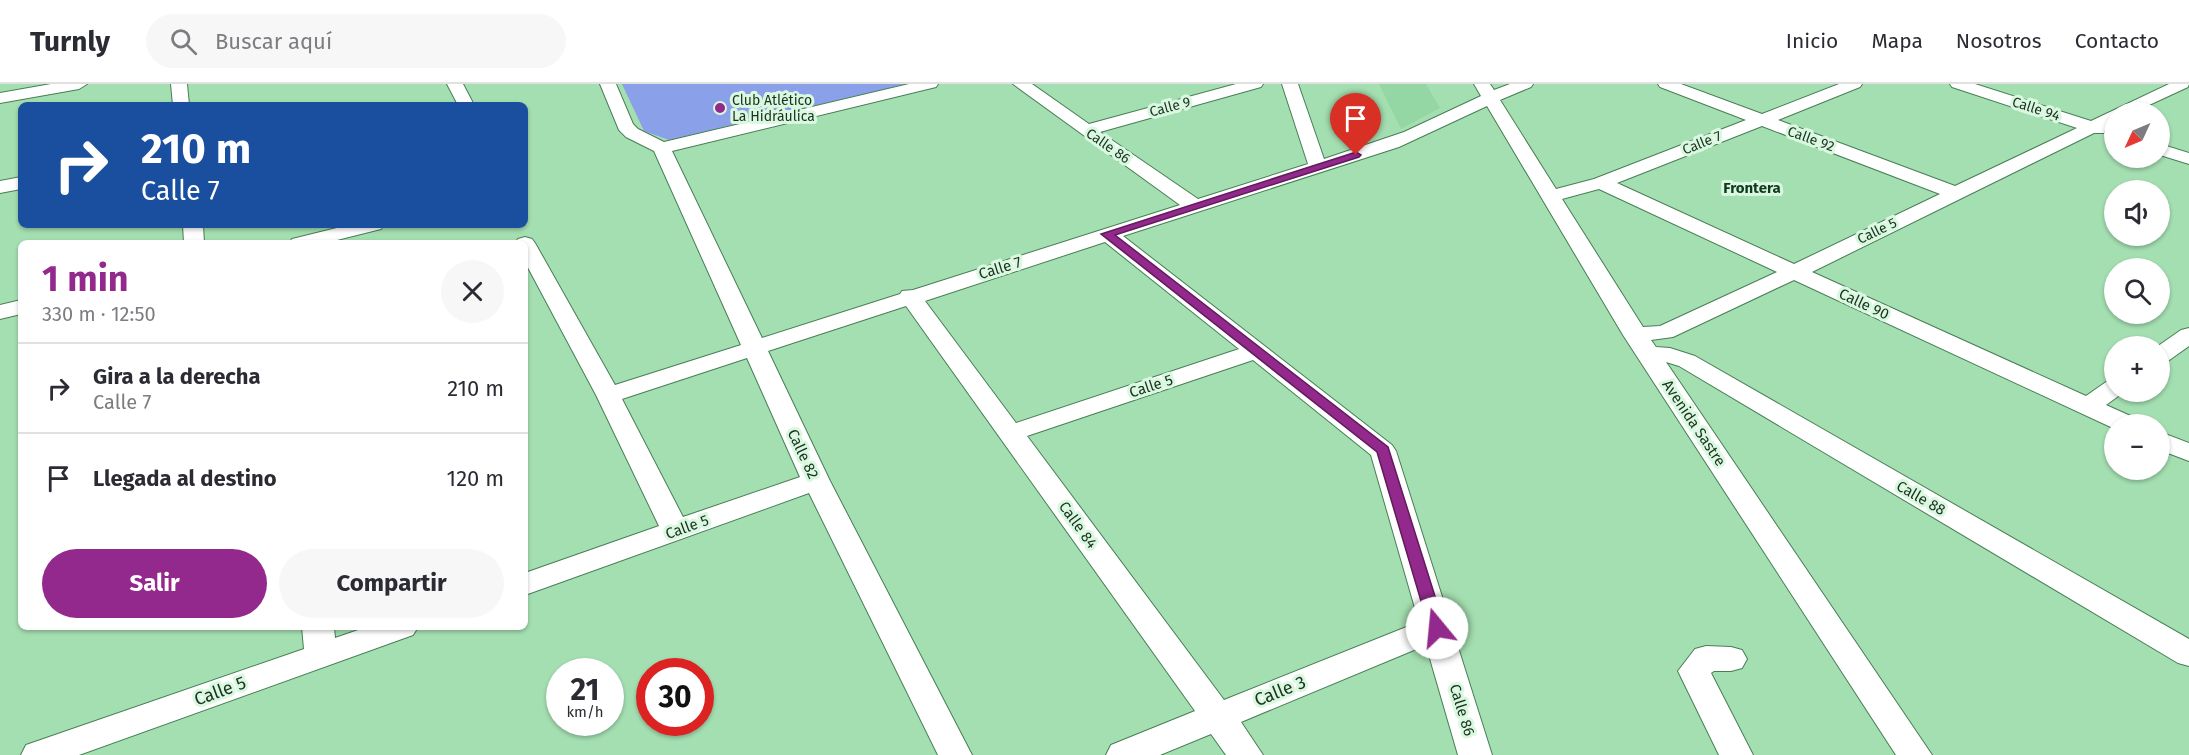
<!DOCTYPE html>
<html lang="es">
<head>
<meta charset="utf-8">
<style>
	:root { --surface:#fff; --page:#f7f7f7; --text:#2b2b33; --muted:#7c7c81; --line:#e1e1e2; --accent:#93298c }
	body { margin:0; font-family:"Fira Sans",sans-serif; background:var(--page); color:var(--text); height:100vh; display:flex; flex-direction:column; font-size:22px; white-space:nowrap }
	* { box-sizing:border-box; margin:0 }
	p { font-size:20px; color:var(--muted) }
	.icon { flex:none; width:33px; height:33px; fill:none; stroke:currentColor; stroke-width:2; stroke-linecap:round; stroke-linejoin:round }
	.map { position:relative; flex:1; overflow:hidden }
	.side { position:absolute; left:18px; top:156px; width:510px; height:390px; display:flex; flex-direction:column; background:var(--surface); border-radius:9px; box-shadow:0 2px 4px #0004 }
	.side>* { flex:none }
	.top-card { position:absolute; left:18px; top:18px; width:510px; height:126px; border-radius:9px; box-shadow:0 2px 4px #0004; background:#1a4fa0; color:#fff; overflow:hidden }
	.needle { width:39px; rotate:226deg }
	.controls { position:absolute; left:2104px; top:18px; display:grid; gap:12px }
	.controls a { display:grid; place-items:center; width:66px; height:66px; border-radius:50%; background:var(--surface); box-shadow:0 2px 4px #0004; font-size:30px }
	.speed { position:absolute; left:546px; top:574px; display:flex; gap:12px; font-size:30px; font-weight:700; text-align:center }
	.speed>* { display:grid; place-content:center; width:78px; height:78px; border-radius:50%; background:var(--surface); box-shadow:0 2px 4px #0004; line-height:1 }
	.speed small { font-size:15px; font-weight:400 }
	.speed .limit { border:9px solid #d22; background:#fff; color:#111 }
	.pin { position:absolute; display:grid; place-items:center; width:51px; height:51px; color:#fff; margin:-62px -26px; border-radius:50% 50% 50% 0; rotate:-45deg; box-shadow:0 0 6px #0007 }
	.pin .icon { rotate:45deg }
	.me { position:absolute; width:66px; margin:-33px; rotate:343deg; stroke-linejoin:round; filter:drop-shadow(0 0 4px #0008) }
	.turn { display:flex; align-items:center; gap:21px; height:126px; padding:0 24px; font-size:27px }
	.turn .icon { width:78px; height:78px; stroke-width:2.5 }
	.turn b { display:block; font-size:42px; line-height:51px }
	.round { display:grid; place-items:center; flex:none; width:63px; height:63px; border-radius:32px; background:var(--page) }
	.summary { display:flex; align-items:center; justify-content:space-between; height:102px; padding:0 24px }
	h1 { font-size:36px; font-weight:700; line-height:45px; color:var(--accent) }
	.button { display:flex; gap:12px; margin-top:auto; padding:12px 24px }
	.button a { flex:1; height:69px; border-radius:36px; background:var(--accent); color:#fff; font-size:24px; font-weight:700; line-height:69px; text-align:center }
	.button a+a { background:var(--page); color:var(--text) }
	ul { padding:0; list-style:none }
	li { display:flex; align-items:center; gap:18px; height:90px; padding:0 24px; border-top:2px solid var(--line) }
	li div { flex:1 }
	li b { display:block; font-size:22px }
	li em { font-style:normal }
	header { display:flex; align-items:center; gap:36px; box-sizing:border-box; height:84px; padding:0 30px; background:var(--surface); border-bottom:2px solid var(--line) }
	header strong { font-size:28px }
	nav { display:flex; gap:33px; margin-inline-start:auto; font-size:21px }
	.search { width:420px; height:54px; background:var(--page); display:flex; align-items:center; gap:15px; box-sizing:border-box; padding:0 21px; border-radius:33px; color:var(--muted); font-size:22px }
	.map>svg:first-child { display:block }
	.built { fill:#95d7a4 }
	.green { fill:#8aa0e9 }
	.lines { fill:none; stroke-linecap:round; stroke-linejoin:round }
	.minor-casing { stroke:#477e55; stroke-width:2 }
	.minor { fill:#fff; fill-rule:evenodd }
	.route { fill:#93298c; stroke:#601b5b; stroke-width:1.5 }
	.poi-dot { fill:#93298c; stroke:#daf8e0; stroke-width:2 }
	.labels { text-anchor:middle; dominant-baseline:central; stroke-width:6; stroke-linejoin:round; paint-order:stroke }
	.far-poi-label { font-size:14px; fill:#1a3220; stroke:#daf8e0; text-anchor:start }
	.far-street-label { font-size:14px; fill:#1a3220; stroke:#daf8e0 }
	.far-quarter-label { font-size:15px; font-weight:bold; fill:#0e3a1d; stroke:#daf8e0 }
	.street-label { font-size:15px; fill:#1a3220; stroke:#daf8e0 }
	.near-street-label { font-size:18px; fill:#1a3220; stroke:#daf8e0 }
</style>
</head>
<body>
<header>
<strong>Turnly</strong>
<div class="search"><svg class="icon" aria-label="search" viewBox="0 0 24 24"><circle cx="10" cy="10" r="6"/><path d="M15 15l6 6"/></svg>Buscar aquí</div>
<nav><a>Inicio</a><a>Mapa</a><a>Nosotros</a><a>Contacto</a></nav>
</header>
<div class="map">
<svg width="2189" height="671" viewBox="0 0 2189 671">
	<rect width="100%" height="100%" fill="#a4dfb1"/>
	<path class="built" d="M1379 0H1426L1440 24 1401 45Z"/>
	<path class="green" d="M622 0H906L669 56 644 47Z"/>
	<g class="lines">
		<defs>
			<path id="minor" d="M51 0H87L79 5 0 19V9Z
				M171 0H187L189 21H173Z
				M447 0H463L474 21H458Z
				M600 0H616L633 40 638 45 664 58 909 0H938L936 3 672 67 762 254 900 210 902 207 913 206 1180 121 1013 0H1032L1089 40 1236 0H1263L1261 3 1100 48 1198 115 1308 80 1282 0H1298L1324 75 1404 48 1481 12 1474 0H1490L1494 6 1510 0H1533L1531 3 1500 16 1556 105 1594 95 1746 36 1660 3 1658 0H1681L1762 30 1839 0H1862L1860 3 1778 36 1955 102 2077 44 1952 3 1950 0H1975L2091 37 2169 0H2189L2188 3 2134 28H2115V39L2106 43 2104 49H2094L1812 188 2086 312 2106 298 2115 296V308H2124L2106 321 2135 334 2138 340H2115V345L1794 196 1673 253 1651 256 1656 263 1670 264 1695 272 2189 555V582L2178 579 1679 282 1666 278 1932 671H1896L1623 251 1487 22 1399 63 1123 152 1392 361 1396 367 1492 671H1458L1426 561 1241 638 1263 671H1226L1211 650 1160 671H1106L1111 661 1195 627 906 222 768 267 830 397 972 671H938L809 409 525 511V489L659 442 596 311 525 178V159H515L518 155 525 153 532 155 535 159 615 301 741 261 654 67 626 53 619 46ZM1762 42 1940 110 1794 180 1617 99ZM1599 105 1777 188 1660 242 1643 243 1562 115ZM1105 158 1239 265 1016 339 925 217ZM747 274 800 393 683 433 622 315ZM1253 276 1371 371 1419 538 1224 616 1027 352Z
				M2160 60 2189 69V80L2160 71Z
				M21 93V105L0 109V97Z
				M183 141H203L204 159H184Z
				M349 141H384L381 145 325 159H289L292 155Z
				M21 216V230L0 235V221Z
				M2189 244V262L2168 277 2160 279V262H2158L2181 246Z
				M2160 348 2189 359V377L2160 366Z
				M302 543H334L335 554 367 543H418L413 551 79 671H21L26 661 304 565Z
				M1706 562 1731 563 1742 566 1747 575 1742 584 1731 587H1714L1711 589 1753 671H1719L1678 587 1695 565Z"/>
		</defs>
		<use href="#minor" class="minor-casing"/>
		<use href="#minor" class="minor"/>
	</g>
	<path class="route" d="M1356 68 1361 71 1359 73 1115 151 1388 363 1445 544 1443 549 1437 551 1431 549 1429 544 1377 368 1101 150Z"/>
	<circle class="poi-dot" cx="720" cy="24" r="6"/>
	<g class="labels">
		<g class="far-poi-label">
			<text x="732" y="16">Club Atlético<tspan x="732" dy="16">La Hidráulica</tspan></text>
		</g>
		<g class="far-street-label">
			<text transform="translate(1170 23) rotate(-15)">Calle 9</text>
			<text transform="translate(2036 25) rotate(18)">Calle 94</text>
			<text transform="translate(1811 55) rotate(20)">Calle 92</text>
			<text transform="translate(1702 59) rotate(-22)">Calle 7</text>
			<text transform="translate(1108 62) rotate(35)">Calle 86</text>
			<text transform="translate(1877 147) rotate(-26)">Calle 5</text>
		</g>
		<g class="far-quarter-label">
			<text x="1752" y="104">Frontera</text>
		</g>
		<g class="street-label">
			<text transform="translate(1000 184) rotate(-17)">Calle 7</text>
			<text transform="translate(1864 220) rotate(25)">Calle 90</text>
			<text transform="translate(1151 302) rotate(-18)">Calle 5</text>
			<text transform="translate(1694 339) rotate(56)">Avenida Sastre</text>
			<text transform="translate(803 370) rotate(65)">Calle 82</text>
			<text transform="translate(1921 414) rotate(30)">Calle 88</text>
			<text transform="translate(1078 441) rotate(54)">Calle 84</text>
			<text transform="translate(687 443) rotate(-20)">Calle 5</text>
			<text transform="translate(1462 626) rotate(73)">Calle 86</text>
		</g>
		<g class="near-street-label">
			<text transform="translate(220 607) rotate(-20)">Calle 5</text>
			<text transform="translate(1280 607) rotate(-22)">Calle 3</text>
		</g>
	</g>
</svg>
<div class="controls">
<a><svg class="needle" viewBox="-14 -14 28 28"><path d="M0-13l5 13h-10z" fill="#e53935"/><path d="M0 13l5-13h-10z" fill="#7c7c81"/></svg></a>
<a><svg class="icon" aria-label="sound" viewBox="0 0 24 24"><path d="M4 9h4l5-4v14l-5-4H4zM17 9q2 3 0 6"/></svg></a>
<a><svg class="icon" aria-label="search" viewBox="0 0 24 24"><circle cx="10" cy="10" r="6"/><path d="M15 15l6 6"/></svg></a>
<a>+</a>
<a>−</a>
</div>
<div class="speed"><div>21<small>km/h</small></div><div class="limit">30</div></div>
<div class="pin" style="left:1356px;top:71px;background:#d93025"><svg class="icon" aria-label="arrive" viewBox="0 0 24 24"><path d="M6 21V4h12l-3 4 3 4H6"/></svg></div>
<svg class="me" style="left:1437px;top:544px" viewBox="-20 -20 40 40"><circle r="19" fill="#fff"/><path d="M0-13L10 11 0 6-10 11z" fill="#93298c"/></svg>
<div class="top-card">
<div class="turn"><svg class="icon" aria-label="right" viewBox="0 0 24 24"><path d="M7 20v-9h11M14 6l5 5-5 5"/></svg><div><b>210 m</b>Calle 7</div></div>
</div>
<section class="side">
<div class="summary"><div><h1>1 min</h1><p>330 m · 12:50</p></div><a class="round"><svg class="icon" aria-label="close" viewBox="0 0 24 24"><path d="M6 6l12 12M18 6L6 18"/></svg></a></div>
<ul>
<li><svg class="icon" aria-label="right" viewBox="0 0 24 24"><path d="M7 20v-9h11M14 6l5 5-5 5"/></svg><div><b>Gira a la derecha</b><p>Calle 7</p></div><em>210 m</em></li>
<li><svg class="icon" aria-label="arrive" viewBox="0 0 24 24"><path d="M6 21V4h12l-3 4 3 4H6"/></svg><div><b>Llegada al destino</b></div><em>120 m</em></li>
</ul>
<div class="button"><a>Salir</a><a>Compartir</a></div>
</section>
</div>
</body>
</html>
